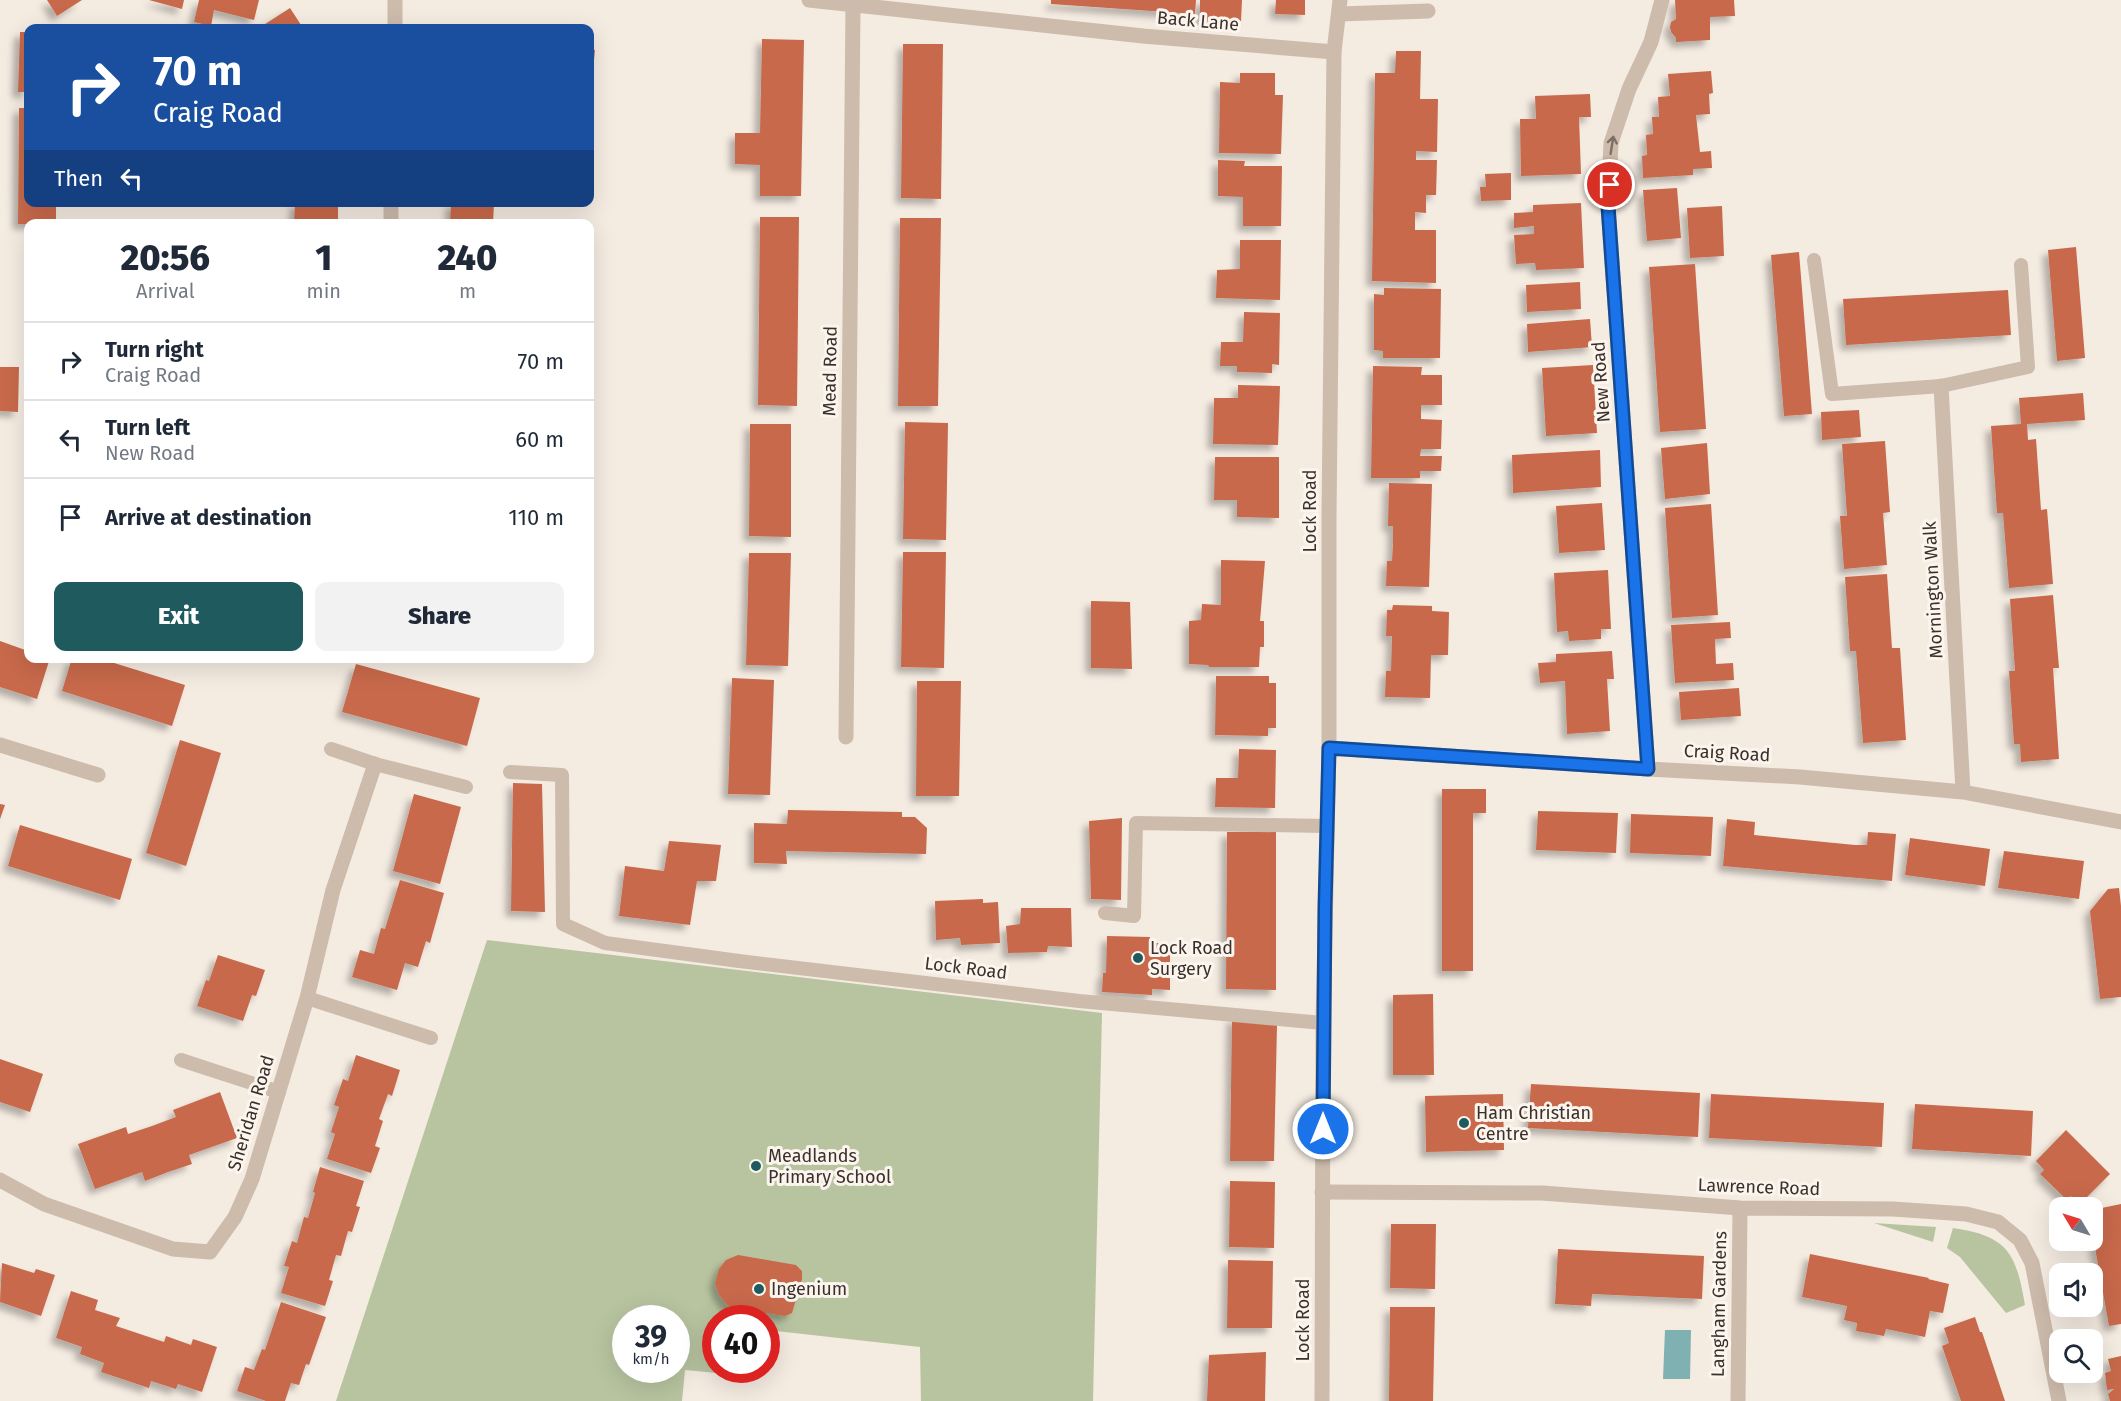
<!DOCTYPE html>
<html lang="en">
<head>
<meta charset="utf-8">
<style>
	:root { --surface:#fff; --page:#f2f2f3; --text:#1f2937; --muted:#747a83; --line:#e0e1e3; --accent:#1f5a5e }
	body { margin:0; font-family:"Fira Sans",sans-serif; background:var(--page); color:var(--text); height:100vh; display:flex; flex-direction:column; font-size:22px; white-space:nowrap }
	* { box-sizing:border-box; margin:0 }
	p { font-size:20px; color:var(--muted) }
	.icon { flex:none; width:33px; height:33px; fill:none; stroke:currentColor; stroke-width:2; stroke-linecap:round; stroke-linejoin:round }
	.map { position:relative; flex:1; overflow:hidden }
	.sheet { position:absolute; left:24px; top:219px; width:570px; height:444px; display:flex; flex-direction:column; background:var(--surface); border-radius:12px; box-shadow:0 6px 24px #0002 }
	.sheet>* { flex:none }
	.banner { position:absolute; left:24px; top:24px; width:570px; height:183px; border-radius:12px; box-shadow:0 6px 24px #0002; background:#1a4fa0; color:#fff; overflow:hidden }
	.needle { width:39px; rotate:308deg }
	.buttons { position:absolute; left:2049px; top:1197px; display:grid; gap:12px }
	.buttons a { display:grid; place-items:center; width:54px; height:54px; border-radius:12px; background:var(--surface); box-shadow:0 6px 24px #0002; font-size:30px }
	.speed { position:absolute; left:612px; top:1305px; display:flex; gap:12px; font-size:30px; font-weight:700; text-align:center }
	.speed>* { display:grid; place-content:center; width:78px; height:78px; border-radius:50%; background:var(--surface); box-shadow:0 6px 24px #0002; line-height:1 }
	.speed small { font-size:15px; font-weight:400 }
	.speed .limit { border:9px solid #d22; background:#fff; color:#111 }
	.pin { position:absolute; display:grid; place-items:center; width:51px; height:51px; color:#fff; margin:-26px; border:3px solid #fff; border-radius:50%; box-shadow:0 2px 6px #0007 }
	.me { position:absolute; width:66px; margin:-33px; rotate:0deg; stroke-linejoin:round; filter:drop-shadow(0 0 4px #0008) }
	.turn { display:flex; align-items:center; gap:21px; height:126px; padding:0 30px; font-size:27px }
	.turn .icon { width:78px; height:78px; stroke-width:2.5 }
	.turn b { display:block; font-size:42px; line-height:51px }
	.then { display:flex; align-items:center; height:57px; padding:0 30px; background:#0003; gap:12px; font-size:22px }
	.eta { display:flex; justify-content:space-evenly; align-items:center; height:102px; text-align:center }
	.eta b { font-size:36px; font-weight:800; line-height:42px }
	.cta { display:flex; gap:12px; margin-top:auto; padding:12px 30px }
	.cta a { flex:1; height:69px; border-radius:12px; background:var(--accent); color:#fff; font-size:24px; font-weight:800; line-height:69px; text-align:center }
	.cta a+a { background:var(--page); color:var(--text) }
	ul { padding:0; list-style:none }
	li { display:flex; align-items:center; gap:18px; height:78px; padding:0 30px; border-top:2px solid var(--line) }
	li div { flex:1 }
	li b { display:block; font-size:22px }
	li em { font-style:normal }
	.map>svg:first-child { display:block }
	.green { fill:#b8c4a0; fill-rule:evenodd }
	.water { fill:#7fb0b2 }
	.building { fill:#c8694b; filter:url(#shadow) }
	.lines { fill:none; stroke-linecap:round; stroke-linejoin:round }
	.service { stroke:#cdbbac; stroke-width:14 }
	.minor { stroke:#cdbbac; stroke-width:15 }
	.tertiary { stroke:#cdbbac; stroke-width:15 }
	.oneway { stroke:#7d6f65 }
	.route-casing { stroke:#114b97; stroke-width:15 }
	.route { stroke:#1a73e8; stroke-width:10 }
	.poi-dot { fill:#1f5a5e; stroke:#fbf5ee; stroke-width:2 }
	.labels { text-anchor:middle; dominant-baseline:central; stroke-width:6; stroke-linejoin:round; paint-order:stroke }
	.street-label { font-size:18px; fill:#3b302b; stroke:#fbf5ee }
	.poi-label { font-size:18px; fill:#3b302b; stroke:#fbf5ee; text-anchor:start }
</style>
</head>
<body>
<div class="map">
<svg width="2121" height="1401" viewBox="0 0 2121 1401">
	<defs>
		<filter id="shadow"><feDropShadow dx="-5.5" dy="5.5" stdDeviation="3" flood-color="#0004"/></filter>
	</defs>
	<rect width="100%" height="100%" fill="#f4ebe1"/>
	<path class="green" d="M487 940 1102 1013 1093 1401H921L920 1347 767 1330 766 1318H716V1370H759L758 1377 685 1370 682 1401H336ZM626 1318H676V1370H626Z
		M1874 1223 1936 1227 1933 1242Z
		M1953 1228C2008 1236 2016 1253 2025 1305L2006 1313 1960 1257 1947 1248Z"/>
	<path class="water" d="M1665 1330H1691L1690 1379H1663Z"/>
	<path class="building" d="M47 0H82L57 16Z
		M149 0H184L182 9Z
		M199 0H259L254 20 214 10 211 26 194 22Z
		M1051 0H1196L1195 14 1051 4Z
		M1200 0H1242L1241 21 1200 20Z
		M1276 0H1305V15L1275 14Z
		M1675 0H1734L1735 16 1710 17V40L1676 42V38L1671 32 1670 27 1671 22 1676 19Z
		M290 8 303 28H259Z
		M20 32H28V92H18Z
		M762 39 804 40 801 196H760V165L735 164V133H760Z
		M903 44H943L941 199 901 198Z
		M590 49 595 50 591 90H590Z
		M1396 51H1421L1420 99H1438L1437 152 1416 151V160H1437L1436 195H1426V213L1415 212V230H1436V283L1372 281 1375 73H1395Z
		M1711 71 1713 93 1709 94 1710 114 1696 115 1700 152 1711 151 1712 168 1693 169V175L1643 178 1642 156 1647 155 1646 135 1653 134 1652 117H1659L1658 97 1670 96 1668 74Z
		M1240 73H1275V95H1283L1281 154 1219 153 1220 82 1240 83Z
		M1590 94 1591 117H1579L1581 174 1521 176 1520 119H1536L1535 96Z
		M19 108H28V202H56V224H18Z
		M1218 160 1245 161 1244 166H1282L1281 226H1243V197L1218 196Z
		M1511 173V200L1481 201 1480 187H1486L1485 174Z
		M1677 188 1681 238 1647 241 1643 190Z
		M295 202H338V224H294Z
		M451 202H494L493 224H450Z
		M1581 203 1584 268 1536 270 1535 263 1516 264 1514 235 1534 234V226L1514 228V213L1533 212V205Z
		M1722 206 1724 256 1690 258 1687 208Z
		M760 217H799L797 406 758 405Z
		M900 218H941L938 406H898Z
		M1240 240H1281L1280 300 1216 298 1217 270 1240 269Z
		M2076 247 2085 358 2057 361 2048 250Z
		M1799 252 1812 414 1784 416 1771 255Z
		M1695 264 1706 429 1660 432 1649 267Z
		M1580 282 1581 309 1527 312 1526 285Z
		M1384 288 1441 289 1440 358H1383V351L1374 350V294L1384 295Z
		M2008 290 2011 335 1846 345 1843 299Z
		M1244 312 1280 313 1279 365 1272 364V373L1237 372V366H1220L1221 342H1243Z
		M1590 319 1592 347 1528 352 1527 324Z
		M1593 365 1597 433 1546 436 1542 368Z
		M1373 366 1422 367 1421 375H1442V405H1421V419L1442 420 1441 449H1421L1420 456H1442L1441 471H1420V478H1371Z
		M0 367H19L18 412 0 411Z
		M1238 385 1280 386 1278 445 1213 444 1214 398H1238Z
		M2083 393 2085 420 2027 424 2028 440 2036 439 2041 510 2047 509 2053 584 2009 588 2003 513H1997L1991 426 2021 424 2019 398Z
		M1859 410 1861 437 1822 440 1821 412Z
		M905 422 948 423 946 540 903 539Z
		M750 424H791V537L749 536Z
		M1885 441 1890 512 1883 513 1887 565 1844 569 1840 516H1847L1842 444Z
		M1707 443 1710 494 1665 499 1661 448Z
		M1600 450 1601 487 1513 493 1512 455Z
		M1215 457H1279V518L1237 517V500H1214Z
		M1389 483 1432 484 1429 587 1386 586 1387 561H1392L1393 544V526H1388Z
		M1602 503 1605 550 1559 553 1556 506Z
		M1711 504 1718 615 1672 618 1665 508Z
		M903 552H946L944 668 901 667Z
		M749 553H791L788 666 746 665Z
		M1221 560 1265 561 1260 621H1264V647H1260L1259 667H1209L1208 665 1189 664V621L1201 620 1202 604 1221 605Z
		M1608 570 1611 629H1601V639L1569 641 1568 631 1557 632 1554 573Z
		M1887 574 1892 648H1900L1906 740 1863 743 1856 651H1850L1845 577Z
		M2053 595 2059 668H2053L2059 759 2021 762 2020 744H2014L2009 671H2015L2010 599Z
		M1091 601 1130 602 1132 669 1091 668Z
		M1393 605 1432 606V611L1449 612 1448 655H1431L1430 698 1385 697 1386 671H1391L1392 636H1386L1387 610H1392Z
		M1730 622 1731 638 1715 639 1716 664 1733 663 1734 680 1675 683 1671 625Z
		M0 641 28 651V658H50L37 699 0 687Z
		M1612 651 1614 679H1607L1610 731 1567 734 1565 681 1540 683 1538 663 1556 662V654Z
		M72 658H98L185 685 172 726 62 691Z
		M356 664 480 698 467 746 342 712Z
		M1216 676H1269V683H1276V728H1268V736L1215 735Z
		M732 678 774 680 770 795 728 794Z
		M917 681H961L959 796H916Z
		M1739 688 1741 716 1681 720 1679 692Z
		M180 740 221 753 186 866 146 853Z
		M1239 749 1276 750 1275 808 1215 807 1216 778H1238Z
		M513 783 542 784 545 912 511 911Z
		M1442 789H1486V813H1473V971H1442Z
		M414 794 461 807 440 884 393 871Z
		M0 804 5 805 0 819Z
		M788 810 902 812V817H915L927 828 926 854 786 851 787 864 754 863V823L787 824Z
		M1538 811 1618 813 1616 853 1536 850Z
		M1631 814 1713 817 1711 856 1630 853Z
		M1122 818 1121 900 1091 899 1089 821Z
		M1727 819 1755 822 1754 835 1855 845H1867L1868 832 1896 834 1892 881 1723 866Z
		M20 825 132 859 120 900 8 866Z
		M1227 832H1276V990L1226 989Z
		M1910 838 1990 849 1985 886 1905 875Z
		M669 841 721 845 716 881H697L690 925 619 916 625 866 664 871Z
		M2004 851 2084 861 2079 899 1998 888Z
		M400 880 444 893 430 943 426 941 418 967 405 963 397 990 352 977 360 950 374 954 381 928 385 929Z
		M2119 888 2121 906V997L2100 999 2090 911 2108 889Z
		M983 899V903L998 902 1000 943 961 945 960 938 936 940 935 901Z
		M1021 908H1071L1072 947 1048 946 1047 952 1008 953 1006 926 1020 924Z
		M1107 936 1150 937 1149 943H1170V990L1152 989V995L1102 992 1103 973H1106Z
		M218 955 265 970 256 996 252 995 243 1021 197 1006 206 980 209 981Z
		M1433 994 1434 1075H1393V995Z
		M1232 1017 1277 1025 1274 1161H1230Z
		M356 1055 400 1070 392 1096 388 1094 379 1119 383 1121 375 1146 380 1148 371 1173 327 1159 335 1134 331 1132 339 1107 334 1105 343 1079 348 1081Z
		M0 1059 43 1074 30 1112 0 1102Z
		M1531 1084 1700 1093 1698 1137 1528 1128Z
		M220 1092 237 1138 189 1155 192 1164 168 1172 145 1181 142 1172 95 1189 78 1144 126 1127 128 1134 152 1126 176 1117 173 1110Z
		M1503 1094 1504 1150 1426 1152 1425 1096Z
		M1711 1094 1884 1103 1882 1147 1709 1138Z
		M1915 1104 2033 1111 2031 1156 1912 1149Z
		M2066 1130 2110 1174 2079 1205 2071 1196 2067 1200 2040 1174 2044 1170 2036 1161Z
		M320 1167 364 1181 356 1206 360 1207 352 1232 348 1231 341 1256 336 1255 329 1280 333 1281 325 1306 281 1293 289 1267 284 1266 292 1241 297 1243 304 1217 308 1218 315 1193 313 1192Z
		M1230 1181 1275 1182 1274 1248 1229 1247Z
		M2121 1204V1324L2109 1326 2092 1231V1210Z
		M1391 1224H1436L1435 1289 1390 1288Z
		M1558 1249 1704 1256 1702 1299 1592 1294 1591 1306 1555 1304Z
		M1810 1254 1929 1278 1928 1279 1949 1284 1943 1313 1930 1311 1925 1337 1886 1329 1884 1336 1856 1331 1857 1323 1844 1320 1847 1306 1802 1297Z
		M738 1255 796 1265 802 1271V1279L792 1313 785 1316 729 1307 719 1295 715 1283 719 1269 726 1260Z
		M1228 1260 1273 1261 1272 1328H1227Z
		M2 1263 34 1273 36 1269 55 1275 41 1316 0 1302Z
		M71 1291 98 1300 95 1310 120 1318 116 1326 164 1342 166 1336 191 1345 193 1339 217 1347 202 1392 178 1384 176 1389 151 1381 149 1388 101 1372 104 1363 80 1354 82 1347 56 1338Z
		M281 1302 326 1317 309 1365 306 1364 299 1385 291 1383 285 1401H266L237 1391 245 1367 254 1370 262 1349 265 1350Z
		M1390 1307H1435L1433 1401H1389Z
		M1975 1317 1980 1332H1982L2005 1401H1961L1942 1346 1949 1343 1944 1328Z
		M1266 1352 1265 1401H1207L1209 1355Z
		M2121 1356V1401H2110L2108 1394 2114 1389 2107 1390 2105 1373 2111 1371 2108 1359Z"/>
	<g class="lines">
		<path class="service" d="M1814 260 1832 394 1941 386 2028 367 2021 265
			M331 749 375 764 466 787
			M510 772 562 775 563 924 605 943 739 961 1079 1001 1323 1023
			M1105 913 1134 916 1136 823 1327 826
			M307 998 431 1038
			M181 1060 279 1092"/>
		<path class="minor" d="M809 0 1143 36 1334 52
			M1339 14 1428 11
			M395 28V0
			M391 224V202
			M1941 386 1963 792
			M846 737 853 6
			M0 745 98 775
			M1329 748 1648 769 1800 777 1963 792 2121 822
			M1648 769 1608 206 1611 143 1629 89 1651 42 1662 0
			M0 1180 44 1204 173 1249 210 1252 235 1217 252 1179 307 998 333 890 375 764
			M1322 1192 1542 1193 1740 1208 1893 1209 1966 1214 1998 1222 2020 1240 2032 1263 2059 1401
			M1738 1401 1740 1208"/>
		<path class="tertiary" d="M1322 1401 1323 1023 1329 748V517L1334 52 1340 0"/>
	</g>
	<defs><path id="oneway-shaft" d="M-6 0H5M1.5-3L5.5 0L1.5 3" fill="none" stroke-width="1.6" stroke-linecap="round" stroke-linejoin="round" transform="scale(1.5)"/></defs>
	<use class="oneway" href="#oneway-shaft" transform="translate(1612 145) rotate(-81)"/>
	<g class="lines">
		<defs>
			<path id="route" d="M1323 1129 1325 907 1329 748 1648 769 1608 206 1610 185"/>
		</defs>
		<use href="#route" class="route-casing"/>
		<use href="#route" class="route"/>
	</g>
	<g class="poi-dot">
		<circle cx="1138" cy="958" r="6"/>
		<circle cx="1464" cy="1123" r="6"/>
		<circle cx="756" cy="1166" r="6"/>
		<circle cx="759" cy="1289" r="6"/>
	</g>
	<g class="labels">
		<g class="street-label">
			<text transform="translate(1198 21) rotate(5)">Back Lane</text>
			<text transform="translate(830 371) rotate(-89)">Mead Road</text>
			<text transform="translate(1601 382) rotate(-94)">New Road</text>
			<text transform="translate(1310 511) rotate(-90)">Lock Road</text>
			<text transform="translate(1933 590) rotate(-93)">Mornington Walk</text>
			<text transform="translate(1727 753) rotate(3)">Craig Road</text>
			<text transform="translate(966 968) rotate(7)">Lock Road</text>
			<text transform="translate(251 1113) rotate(-73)">Sheridan Road</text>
			<text transform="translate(1759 1187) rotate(2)">Lawrence Road</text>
			<text transform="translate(1719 1304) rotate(-89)">Langham Gardens</text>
			<text transform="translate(1303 1320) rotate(-90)">Lock Road</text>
		</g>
		<g class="poi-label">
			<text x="1150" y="948">Lock Road<tspan x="1150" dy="21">Surgery</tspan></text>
			<text x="1476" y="1113">Ham Christian<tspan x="1476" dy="21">Centre</tspan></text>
			<text x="768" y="1156">Meadlands<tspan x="768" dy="21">Primary School</tspan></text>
			<text x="771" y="1289">Ingenium</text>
		</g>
	</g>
</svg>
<div class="buttons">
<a><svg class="needle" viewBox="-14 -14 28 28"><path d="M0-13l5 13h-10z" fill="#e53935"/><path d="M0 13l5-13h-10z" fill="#747a83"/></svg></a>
<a><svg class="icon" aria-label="sound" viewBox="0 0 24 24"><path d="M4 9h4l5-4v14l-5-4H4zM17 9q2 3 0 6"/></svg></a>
<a><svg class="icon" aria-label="search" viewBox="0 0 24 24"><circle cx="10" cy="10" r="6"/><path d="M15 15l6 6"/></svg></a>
</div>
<div class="speed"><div>39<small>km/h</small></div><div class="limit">40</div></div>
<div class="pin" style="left:1610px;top:185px;background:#d93025"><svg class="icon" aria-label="arrive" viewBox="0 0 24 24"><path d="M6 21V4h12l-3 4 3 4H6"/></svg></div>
<svg class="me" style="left:1323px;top:1129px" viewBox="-20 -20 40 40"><circle r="17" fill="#1a73e8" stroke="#fff" stroke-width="3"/><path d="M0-11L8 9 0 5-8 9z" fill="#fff"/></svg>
<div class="banner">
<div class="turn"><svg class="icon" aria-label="right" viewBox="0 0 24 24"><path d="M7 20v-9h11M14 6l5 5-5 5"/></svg><div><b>70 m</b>Craig Road</div></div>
<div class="then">Then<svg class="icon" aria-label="left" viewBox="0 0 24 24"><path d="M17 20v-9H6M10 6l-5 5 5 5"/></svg></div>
</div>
<section class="sheet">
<div class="eta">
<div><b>20:56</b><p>Arrival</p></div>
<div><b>1</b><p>min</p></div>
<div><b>240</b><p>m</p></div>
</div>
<ul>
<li><svg class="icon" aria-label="right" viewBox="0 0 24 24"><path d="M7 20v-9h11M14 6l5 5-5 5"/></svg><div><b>Turn right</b><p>Craig Road</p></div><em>70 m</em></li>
<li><svg class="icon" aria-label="left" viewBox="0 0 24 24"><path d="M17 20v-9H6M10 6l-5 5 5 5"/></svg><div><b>Turn left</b><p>New Road</p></div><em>60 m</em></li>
<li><svg class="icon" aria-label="arrive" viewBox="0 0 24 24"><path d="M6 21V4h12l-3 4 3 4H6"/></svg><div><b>Arrive at destination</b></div><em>110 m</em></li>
</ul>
<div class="cta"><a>Exit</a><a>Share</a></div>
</section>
</div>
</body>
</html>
